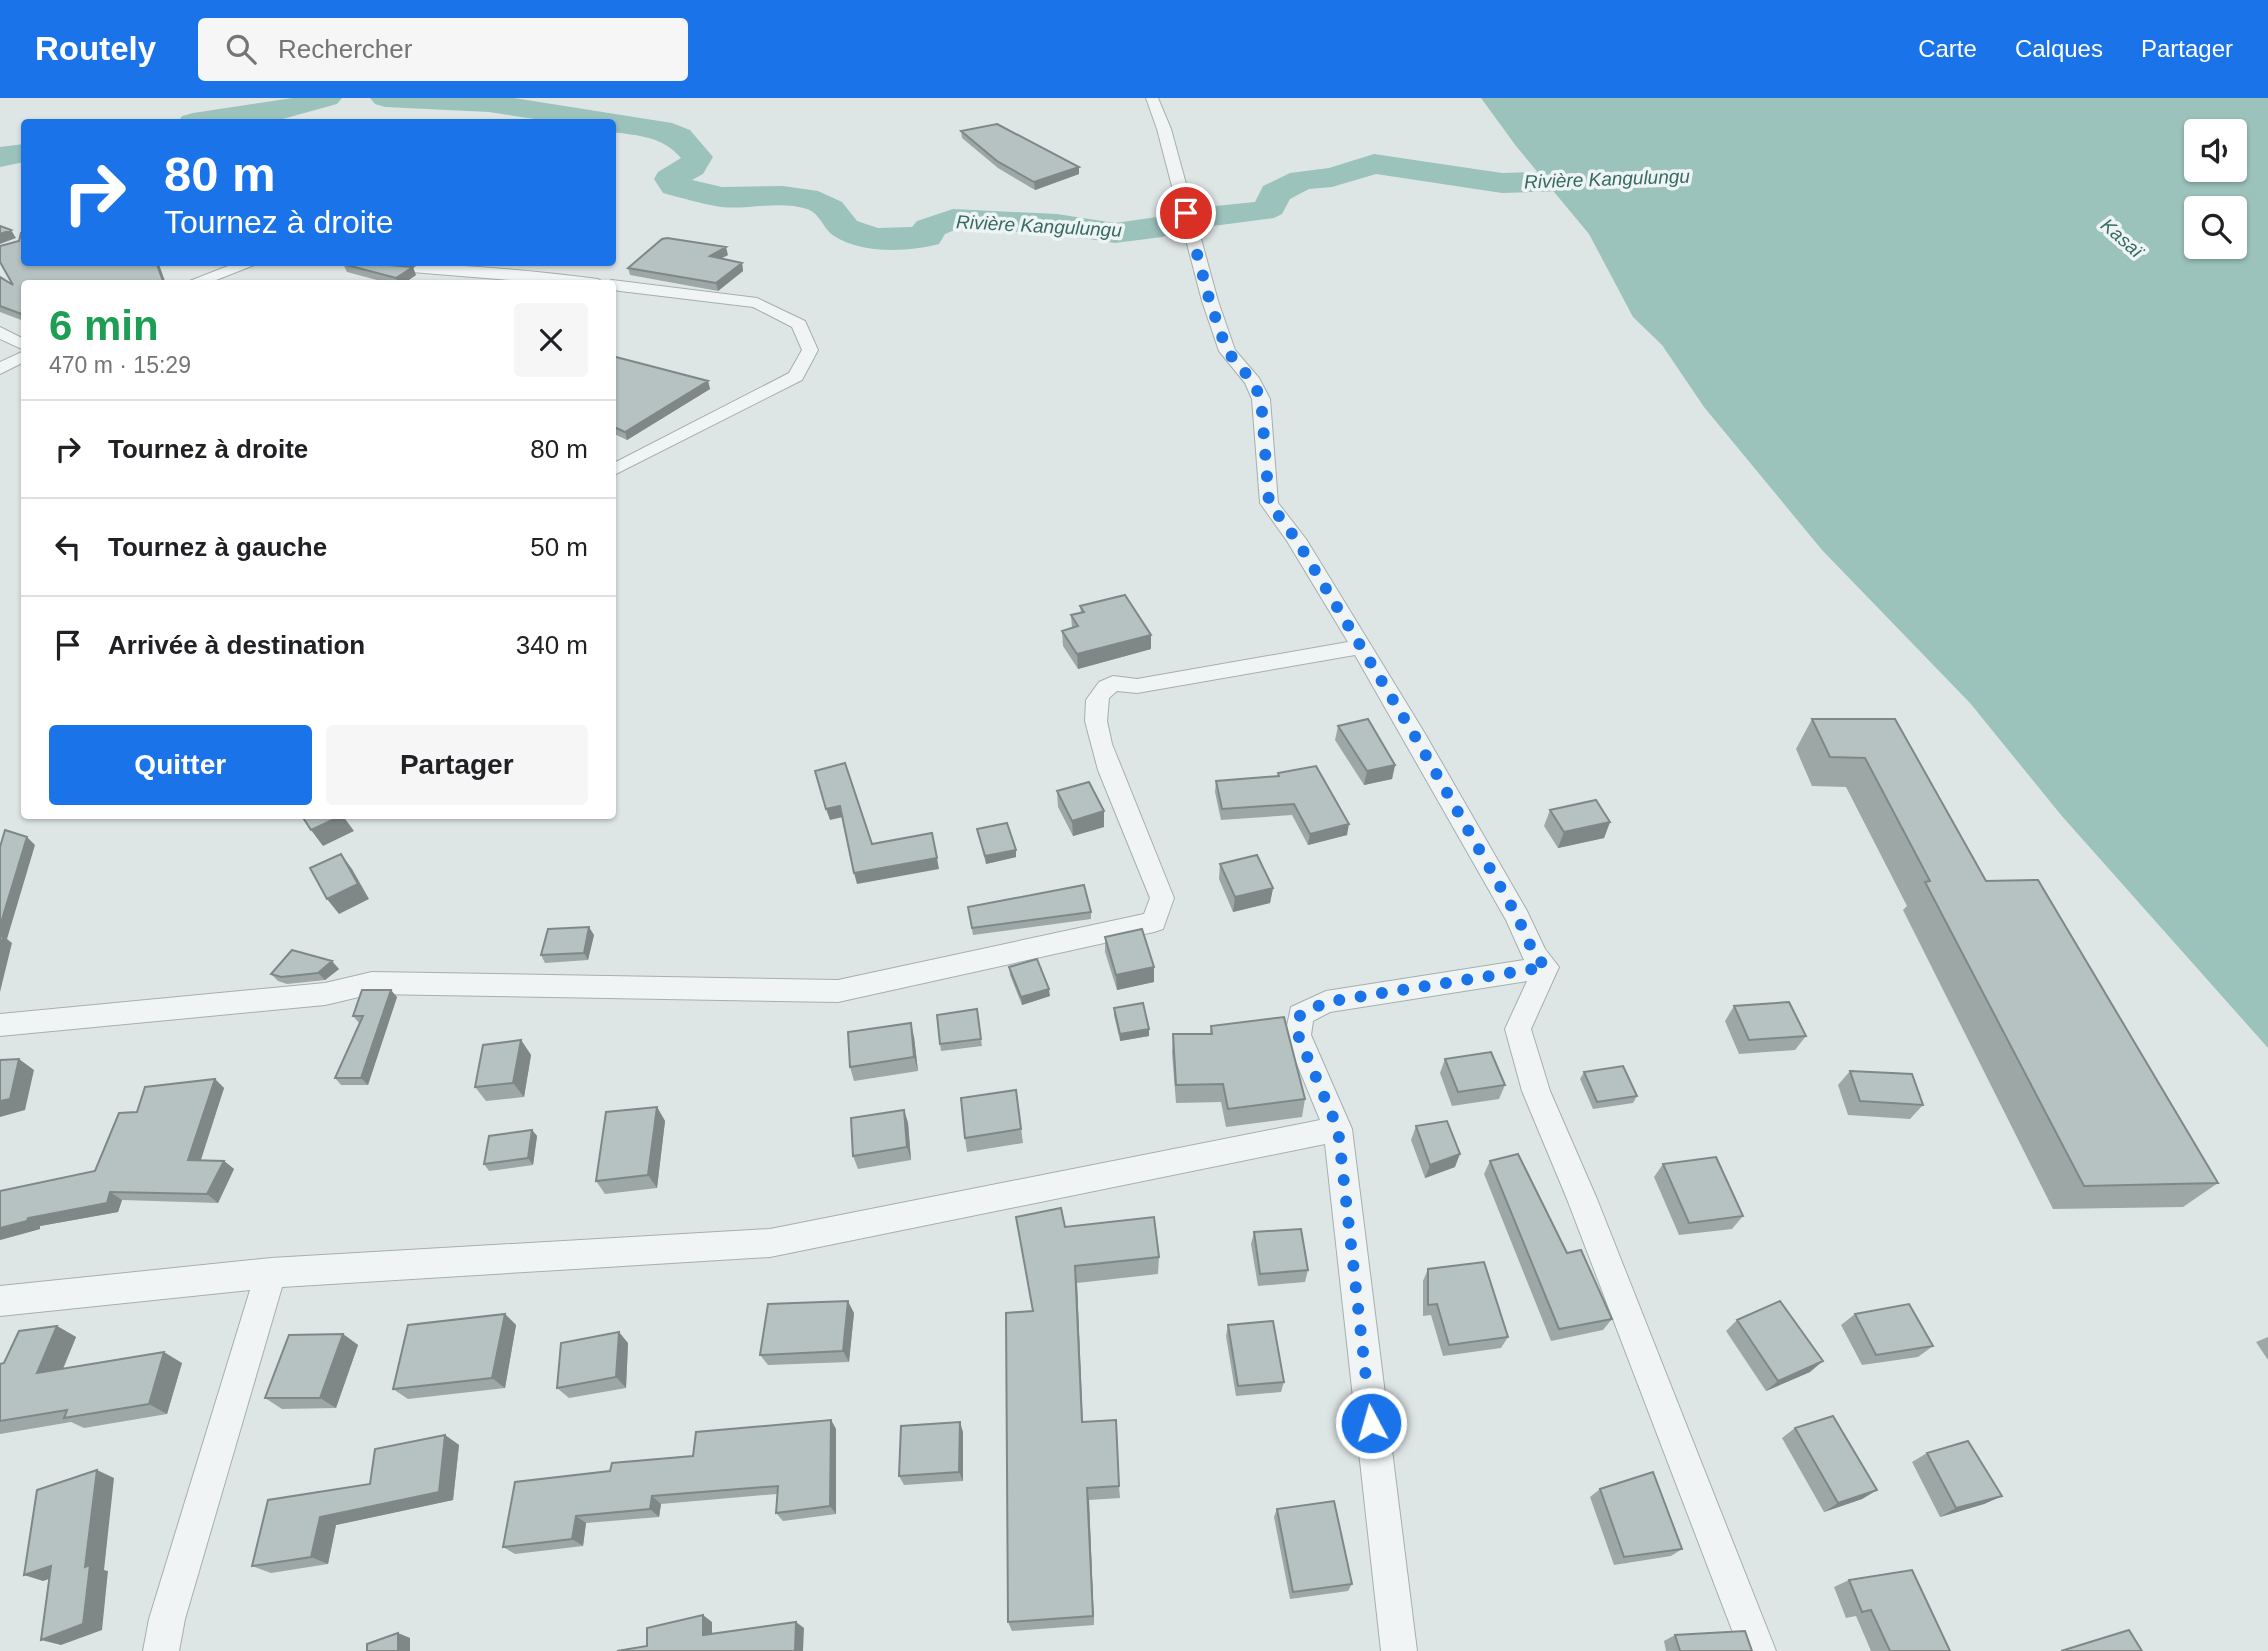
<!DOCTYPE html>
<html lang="fr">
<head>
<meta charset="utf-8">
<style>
	:root { --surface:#fff; --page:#f6f6f6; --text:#202124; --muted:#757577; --line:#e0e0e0; --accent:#1a73e8 }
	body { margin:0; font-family:Helvetica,sans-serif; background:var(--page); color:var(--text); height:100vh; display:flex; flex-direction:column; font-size:26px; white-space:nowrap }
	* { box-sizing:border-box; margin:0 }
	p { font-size:23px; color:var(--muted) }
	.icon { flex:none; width:38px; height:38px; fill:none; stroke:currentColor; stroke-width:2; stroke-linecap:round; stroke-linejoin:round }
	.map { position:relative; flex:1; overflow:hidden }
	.panel { position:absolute; left:21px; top:182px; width:595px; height:539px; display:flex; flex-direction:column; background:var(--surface); border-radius:7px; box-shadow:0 2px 5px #0004 }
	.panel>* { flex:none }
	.guide { position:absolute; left:21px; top:21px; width:595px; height:147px; border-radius:7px; box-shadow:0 2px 5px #0004; background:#1a73e8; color:#fff; overflow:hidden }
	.fabs { position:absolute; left:2184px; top:21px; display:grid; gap:14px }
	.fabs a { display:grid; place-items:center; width:63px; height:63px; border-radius:7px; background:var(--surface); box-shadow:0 2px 5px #0004; font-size:35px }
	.pin { position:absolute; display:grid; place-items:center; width:60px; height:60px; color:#fff; margin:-30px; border:4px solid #fff; border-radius:50%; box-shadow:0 2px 7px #0007 }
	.me { position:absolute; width:77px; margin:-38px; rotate:354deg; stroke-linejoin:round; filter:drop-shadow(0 0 5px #0008) }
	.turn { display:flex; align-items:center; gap:24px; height:147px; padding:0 28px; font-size:32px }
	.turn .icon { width:91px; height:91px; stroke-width:2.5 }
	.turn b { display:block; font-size:49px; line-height:60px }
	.round { display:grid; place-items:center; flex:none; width:74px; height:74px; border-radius:7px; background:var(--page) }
	.headline { display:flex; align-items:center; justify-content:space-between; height:119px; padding:0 28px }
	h1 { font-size:42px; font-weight:600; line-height:52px; color:#1e9e55 }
	.primary-button { display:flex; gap:14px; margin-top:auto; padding:14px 28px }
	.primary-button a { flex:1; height:80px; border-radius:7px; background:var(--accent); color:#fff; font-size:28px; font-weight:600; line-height:80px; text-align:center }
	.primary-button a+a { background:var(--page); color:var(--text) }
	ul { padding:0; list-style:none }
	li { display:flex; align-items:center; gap:21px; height:98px; padding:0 28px; border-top:2px solid var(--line) }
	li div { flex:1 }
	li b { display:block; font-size:26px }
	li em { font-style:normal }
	header { display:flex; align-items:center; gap:42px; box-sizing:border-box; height:98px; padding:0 35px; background:var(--accent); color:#fff }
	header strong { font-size:33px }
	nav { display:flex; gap:38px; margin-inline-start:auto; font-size:24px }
	.search { width:490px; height:63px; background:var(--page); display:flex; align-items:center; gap:18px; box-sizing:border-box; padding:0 24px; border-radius:7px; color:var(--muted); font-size:26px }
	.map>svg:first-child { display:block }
	.water { fill:#9cc2bc; fill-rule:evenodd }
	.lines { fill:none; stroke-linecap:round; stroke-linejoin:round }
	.river { fill:#9cc2bc; fill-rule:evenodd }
	.minor-casing { stroke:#a4afae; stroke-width:2 }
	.minor { fill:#f0f4f4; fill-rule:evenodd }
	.wall { fill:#9ca7a6 }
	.shaded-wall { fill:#7f8887 }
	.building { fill:#b5c2c1; stroke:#7f8887; stroke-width:2 }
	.route { stroke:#1a73e8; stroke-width:12; stroke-dasharray:0 21.6 }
	.labels { text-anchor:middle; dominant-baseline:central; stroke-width:7; stroke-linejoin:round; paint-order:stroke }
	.far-water-label { font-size:19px; font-style:italic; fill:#376a64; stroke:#edf4f3 }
</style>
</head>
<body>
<header>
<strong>Routely</strong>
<div class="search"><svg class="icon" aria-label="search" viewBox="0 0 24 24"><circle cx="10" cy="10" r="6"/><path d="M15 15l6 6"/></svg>Rechercher</div>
<nav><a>Carte</a><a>Calques</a><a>Partager</a></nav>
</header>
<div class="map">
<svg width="2268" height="1553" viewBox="0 0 2268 1553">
	<rect width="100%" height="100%" fill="#dee6e5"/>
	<path class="water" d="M1481 0H2268V950L2061 717 1970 605 1822 452 1704 309 1662 247 1633 219 1589 136 1516 48ZM2196 33H2235V72H2196ZM2196 110H2235V149H2196Z"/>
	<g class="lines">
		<path class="river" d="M293 0H342L337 6 279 22 178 24 182 18 193 15Z
			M370 0H514L672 25 690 32 713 59 703 76 692 82 722 89 783 88 818 93 842 104 857 123 878 130 912 129 917 123 953 111 1057 116 1115 125 1157 119 1185 111 1255 104 1263 88 1290 75 1329 70 1374 56 1502 75 1622 71 1634 74 1638 81 1634 88 1622 91 1502 95 1376 76 1332 89 1309 91 1290 101 1282 116 1274 120 1190 131 1162 139 1115 145 1057 136 957 131 945 136 939 146C908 154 862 156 834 138 823 131 821 116 807 111 780 102 749 112 721 109 702 106 682 100 663 95L654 81 658 74 681 60C662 38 640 38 612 34V24H555L489 14 385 9 375 6Z
			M24 46V64L0 69V49Z"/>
		<defs>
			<path id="minor" d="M1146 0H1158L1171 31 1218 203 1235 252 1259 280 1270 301 1278 405 1306 441 1424 634 1527 813 1545 851 1559 869 1531 931 1550 993 1597 1101 1776 1553H1740L1567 1101 1522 993 1505 931 1527 883 1330 914 1313 923 1311 937 1352 1031 1417 1553H1381L1325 1046 770 1159 282 1189 185 1521 179 1553H143L149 1521 250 1192 0 1218V1188L271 1160 770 1131 1320 1022 1285 937 1291 909 1326 893 1524 862 1506 822 1355 557 1137 595 1117 593 1109 600 1107 623 1112 646 1174 800 1163 831 1154 834 838 904 372 896 325 907 0 938V916L325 885 372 874 838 882 1144 816 1150 800 1098 672 1085 623 1086 602 1099 584 1113 578 1137 581 1348 544 1287 443 1260 405 1252 301 1245 285 1219 253 1202 203 1157 31Z
				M238 164H262L206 186H182Z
				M343 164C429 164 513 170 598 181L605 185 612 182 757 200 805 223 818 252 802 282 612 378V366L789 275 802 252 792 229 753 209 612 192V186H559L350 169Z
				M0 229 24 241V252L0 241Z
				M24 253V264L0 276V264Z"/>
		</defs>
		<use href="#minor" class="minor-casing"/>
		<use href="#minor" class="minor"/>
	</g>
	<path class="wall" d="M961 33 1079 76 1035 92 998 70 962 40Z
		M728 157 721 160 742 165 743 173 718 193 630 177 628 170Z
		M24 164H158L166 186H24V223L0 214V179L13 187Z
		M343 166 416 177 403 186H392L347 174Z
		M612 258 708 283 710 291 627 342 612 335Z
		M1080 508 1151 537V551L1078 571 1063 548 1062 533 1072 530 1071 517 1081 515Z
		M1812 621H1895L1986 783 2218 1085 2183 1109 2053 1111 1903 812 1907 808 1846 689 1812 688 1796 651Z
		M1338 628 1395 667 1392 681 1364 687 1335 642Z
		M1278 675 1347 737 1308 747 1292 717 1221 722 1215 694 1216 683 1277 679Z
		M1057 693 1104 729 1073 738 1058 709Z
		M1550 712 1610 724 1604 740 1558 750 1544 728Z
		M977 731 1016 759 986 766Z
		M1220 766 1273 790 1270 805 1233 814 1219 781Z
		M968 809 1091 814V821L973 837Z
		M594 837 588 862 545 865 541 857Z
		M1105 839 1154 884 1117 892 1105 854Z
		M1009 869 1050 898 1022 907 1010 877Z
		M339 871 325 882 287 886 278 883 271 876Z
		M397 899 368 987H341L335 980 359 925 353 918Z
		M1734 908 1806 938 1795 952 1739 956 1725 923Z
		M1114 910 1149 931V938L1120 943 1114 917Z
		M977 911 982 948 941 953 940 946Z
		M1211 928 1305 1001 1302 1019 1226 1029 1221 1004 1176 1005 1172 955 1173 936H1210Z
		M914 939 918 973 854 983 850 969Z
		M521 942 531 957 524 999 486 1003 475 989Z
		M1445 961 1505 987 1499 1001 1452 1008 1440 975Z
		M1850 973 1923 1007 1910 1021 1848 1017 1838 987Z
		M1584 974 1637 998 1633 1005 1593 1011 1580 981Z
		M215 981 224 990 201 1062 224 1063 234 1071 218 1105 122 1102 118 1114 40 1128V1131L0 1142 95 1073 137 1014Z
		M1016 992 1023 1045 967 1054 965 1040Z
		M657 1009 665 1023 657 1090 605 1096 596 1083Z
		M904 1012 908 1025 911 1062 858 1071 853 1058Z
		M1416 1028 1455 1069 1425 1080 1411 1042Z
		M532 1032 537 1038 533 1067 489 1073 484 1066Z
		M1490 1063 1567 1155 1612 1221 1603 1232 1551 1243 1484 1076Z
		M1663 1066 1743 1118 1732 1131 1679 1137 1654 1079Z
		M1065 1129 1159 1159 1158 1176 1077 1185 1083 1324 1119 1388 1120 1400 1089 1402 1094 1527 1012 1533 1008 1524 1033 1213Z
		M1254 1134 1308 1172 1305 1184 1258 1188 1251 1146Z
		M1428 1171 1508 1239 1501 1250 1443 1258 1431 1217 1423 1218V1183Z
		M854 1215 849 1264 768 1267 760 1257Z
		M505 1216 516 1227 505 1290 408 1301 393 1291Z
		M1855 1216 1933 1248 1918 1259 1862 1267 1841 1227Z
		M1737 1222 1810 1274 1766 1293 1726 1233Z
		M1228 1227 1284 1284 1281 1294 1236 1298 1226 1238Z
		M57 1228 76 1239 63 1271 182 1265 167 1316 84 1330 71 1324 0 1336V1266L4 1265Z
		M343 1236 358 1247 336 1310 282 1311 265 1300Z
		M2268 1239V1262L2256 1244Z
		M628 1245 626 1290 569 1300 557 1290Z
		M831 1322 836 1331V1416L783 1423 776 1415 777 1396 661 1406 659 1419 586 1425 583 1448 515 1456 503 1449 610 1373 693 1358Z
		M1795 1330 1877 1392 1862 1401 1824 1414 1782 1340Z
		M963 1334V1383L904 1387 899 1378Z
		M445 1337 459 1347 453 1402 336 1427 328 1466 271 1475 252 1468 370 1386Z
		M1927 1355 2002 1398 1984 1406 1940 1419 1912 1364Z
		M1600 1391 1682 1451 1671 1458 1614 1467 1590 1399Z
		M1277 1411 1352 1486 1348 1493 1290 1501 1274 1419Z
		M1849 1482 1950 1553H1871L1856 1518 1846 1520 1834 1489Z
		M1675 1537 1752 1553H1666L1664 1543Z"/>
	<path class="shaded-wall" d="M1079 69V76L1035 92 1034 84Z
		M11 132 16 140 0 146V136Z
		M726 149 728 157 712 165 710 158Z
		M156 164H158L166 186H164Z
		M742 165 743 173 718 193 716 185Z
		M413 169 416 177 403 186H398L396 180Z
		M708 283 710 291 627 342 625 334Z
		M1151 537V551L1078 571 1077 556Z
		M1395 667 1392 681 1364 687 1367 673Z
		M840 708 843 719 830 722 826 711Z
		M1104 713V729L1073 738 1072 723Z
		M341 718H343L354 733 323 748 311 732Z
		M1610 724 1604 740 1558 750 1564 734Z
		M1349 726 1347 737 1308 747 1310 736Z
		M27 739 35 747 7 841 12 845 0 894V828Z
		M1016 752V759L986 766 985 758Z
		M341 756 352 771 369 801 339 816 327 801Z
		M937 760 939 771 857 786 854 775Z
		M1273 790 1270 805 1233 814 1235 799Z
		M589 829 594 837 588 862 584 855Z
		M332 863 339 871 325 882 318 875Z
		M1154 869V884L1117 892 1116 877Z
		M1049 891 1050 898 1022 907 1021 899Z
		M391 892 397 899 368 987 361 980Z
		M911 925 914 939 918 973 914 959Z
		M1149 931V938L1120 943V936Z
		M521 942 531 957 524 999 513 985Z
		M19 961 34 972 25 1012 0 1019V1003Z
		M215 981 224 990 198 1070 188 1062Z
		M657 1009 665 1023 657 1090 648 1077Z
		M904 1012 908 1025 911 1062 907 1049Z
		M532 1032 537 1038 533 1067 528 1060Z
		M1460 1056 1455 1069 1425 1080 1430 1067Z
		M224 1063 234 1071 218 1105 207 1096Z
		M110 1094 122 1102 118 1114 40 1128V1131L0 1142V1130Z
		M1075 1168 1077 1185 1083 1338 1082 1324Z
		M848 1203 854 1215 849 1264 843 1253Z
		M505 1216 516 1227 505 1290 492 1280Z
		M57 1228 76 1239 57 1285 37 1275Z
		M619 1234 628 1245 626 1290 616 1279Z
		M343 1236 358 1247 336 1310 320 1300Z
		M164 1254 182 1265 167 1316 149 1306Z
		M1823 1263 1810 1274 1766 1293 1778 1283Z
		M831 1322 836 1331V1416L830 1408Z
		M960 1324 963 1334V1383L959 1374Z
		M445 1337 459 1347 453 1402 336 1427 328 1466 311 1459 320 1419Z
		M97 1372 114 1380 104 1472 108 1473 102 1532 61 1547 41 1542 85 1469Z
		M1087 1390 1089 1402 1094 1527 1093 1518Z
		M1877 1392 1862 1401 1824 1414 1838 1405Z
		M652 1398 661 1406 659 1419 650 1411Z
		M2002 1398 1984 1406 1940 1419 1956 1410Z
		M576 1418 586 1425 583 1448 572 1441Z
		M51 1468 70 1474 43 1483 24 1477Z
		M703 1517 712 1524V1543L703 1537Z
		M796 1524 804 1530 803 1553H795Z
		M398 1535 410 1540V1553H398Z"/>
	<path class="building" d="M997 26 1079 69 1034 84 997 63 961 33Z
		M0 128 11 132 0 136Z
		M21 135 24 136V164H156L164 186H24V217L0 208V179L13 187 0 164V148L19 143Z
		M667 140 726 149 710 158 742 165 716 185 628 170 662 141Z
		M346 164H352L413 169 396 180 343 166Z
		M612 258 708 283 625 334 612 328Z
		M1125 497 1151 537 1077 556 1062 533 1078 528 1071 517 1084 514 1080 508Z
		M1368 621 1395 667 1367 673 1338 628Z
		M1812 621H1895L1986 783 2038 782 2218 1085 2084 1088 1925 784 1930 783 1865 660 1830 659Z
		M845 665 872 746 932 735 937 760 854 775 840 708 826 711 815 673Z
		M1316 668 1349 726 1310 736 1294 706 1222 711 1216 683 1279 678 1278 675Z
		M1089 684 1104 713 1072 723 1057 693Z
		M1596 702 1610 724 1564 734 1550 712Z
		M302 718H341L311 732Z
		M1007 725 1016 752 985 758 977 731Z
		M5 732 27 739 0 828V749Z
		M341 756 358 786 327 801 310 770Z
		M1257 757 1273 790 1235 799 1220 766Z
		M1084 787 1091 814 972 830 968 809Z
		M589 829 584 855 541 857 548 831Z
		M1142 831 1154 869 1116 877 1105 839Z
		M0 838H3L0 851Z
		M292 852 332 863 318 875 281 879 271 876Z
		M1037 861 1049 891 1021 899 1009 869Z
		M362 892H391L361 980H335L363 918H353Z
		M1789 904 1806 938 1749 942 1734 908Z
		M1143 905 1149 931 1120 936 1114 910Z
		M977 911 981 941 940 946 937 917Z
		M1284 919 1305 1001 1228 1011 1223 986 1176 987 1173 936H1212L1211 928Z
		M911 925 914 959 850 969 848 934Z
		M521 942 513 985 475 989 483 947Z
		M1491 954 1505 987 1458 994 1445 961Z
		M19 961 10 1001 0 1003V962Z
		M1623 968 1637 998 1597 1004 1584 974Z
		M1850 973 1912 976 1923 1007 1860 1003Z
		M215 981 188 1062 224 1063 207 1096 110 1094 107 1105 28 1120 27 1123 0 1130V1093L95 1073 119 1015 137 1014 145 989Z
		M1016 992 1021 1031 965 1040 961 1000Z
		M657 1009 648 1077 596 1083 606 1014Z
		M904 1012 907 1049 853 1058 851 1020Z
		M1447 1023 1460 1056 1430 1067 1416 1028Z
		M532 1032 528 1060 484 1066 489 1038Z
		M1518 1056 1567 1155 1581 1152 1612 1221 1559 1231 1490 1063Z
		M1716 1059 1743 1118 1689 1125 1663 1066Z
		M1061 1110 1065 1129 1154 1119 1159 1159 1075 1168 1082 1324 1116 1322 1119 1388 1087 1390 1093 1518 1008 1524 1006 1215 1033 1213 1016 1119Z
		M1301 1131 1308 1172 1260 1176 1254 1134Z
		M1484 1164 1508 1239 1449 1247 1437 1206 1428 1207V1171Z
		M848 1203 843 1253 760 1257 768 1206Z
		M1780 1203 1823 1263 1778 1283 1737 1222Z
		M1909 1206 1933 1248 1876 1257 1855 1216Z
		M505 1216 492 1280 393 1291 408 1227Z
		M1273 1223 1284 1284 1238 1288 1228 1227Z
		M57 1228 37 1275 164 1254 149 1306 64 1320 67 1312 0 1323V1266L4 1265 19 1233Z
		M619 1234 616 1279 557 1290 561 1245Z
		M343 1236 320 1300H265L289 1237Z
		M1833 1318 1877 1392 1838 1405 1795 1330Z
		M831 1322 830 1408 776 1415 778 1388 652 1398 650 1411 576 1418 572 1441 503 1449 515 1384 610 1373 612 1365 693 1358 696 1334Z
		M960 1324 959 1374 899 1378 901 1328Z
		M445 1337 439 1394 320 1419 311 1459 252 1468 268 1402 370 1386 375 1351Z
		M1968 1343 2002 1398 1956 1410 1927 1355Z
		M97 1372 85 1469 90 1467 83 1526 41 1542 51 1468 24 1477 37 1392Z
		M1653 1374 1682 1451 1624 1459 1600 1391Z
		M1334 1403 1352 1486 1293 1494 1277 1411Z
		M1912 1472 1950 1553H1890L1871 1512 1862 1514 1849 1482Z
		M703 1517V1537L796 1524 795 1553H617L647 1548V1530Z
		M2129 1532 2142 1553H2061Z
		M1745 1533 1752 1553H1680L1675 1537Z
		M398 1535V1553H367V1546Z"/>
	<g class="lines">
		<path class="route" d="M1186 115 1210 204 1227 253 1253 284 1261 301 1269 405 1296 441 1416 640 1518 820 1535 858 1546 869 1326 904 1300 917 1298 937 1338 1031 1371 1325"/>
	</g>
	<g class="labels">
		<g class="far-water-label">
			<text transform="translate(1607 81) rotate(-2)">Rivière Kangulungu</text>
			<text transform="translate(1039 128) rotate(3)">Rivière Kangulungu</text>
			<text transform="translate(2122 140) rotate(41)">Kasaï</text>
		</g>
	</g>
</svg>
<div class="fabs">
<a><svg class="icon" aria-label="sound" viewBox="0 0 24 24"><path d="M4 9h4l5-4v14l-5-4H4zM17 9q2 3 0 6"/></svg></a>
<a><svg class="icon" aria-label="search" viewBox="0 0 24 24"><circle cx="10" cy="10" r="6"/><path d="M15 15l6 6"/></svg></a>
</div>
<div class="pin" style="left:1186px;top:115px;background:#d93025"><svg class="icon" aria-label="arrive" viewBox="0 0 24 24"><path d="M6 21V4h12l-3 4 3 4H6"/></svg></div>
<svg class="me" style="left:1371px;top:1325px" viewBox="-20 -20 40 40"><circle r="17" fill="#1a73e8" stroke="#fff" stroke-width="3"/><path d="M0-11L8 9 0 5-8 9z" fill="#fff"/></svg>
<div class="guide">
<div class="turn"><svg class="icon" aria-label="right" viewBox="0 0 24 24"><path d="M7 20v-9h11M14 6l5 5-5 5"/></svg><div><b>80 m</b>Tournez à droite</div></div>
</div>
<section class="panel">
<div class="headline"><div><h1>6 min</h1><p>470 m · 15:29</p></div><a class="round"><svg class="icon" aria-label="close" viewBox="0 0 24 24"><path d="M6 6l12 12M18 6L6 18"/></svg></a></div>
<ul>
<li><svg class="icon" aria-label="right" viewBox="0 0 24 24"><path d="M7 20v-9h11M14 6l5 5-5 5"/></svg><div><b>Tournez à droite</b></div><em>80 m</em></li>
<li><svg class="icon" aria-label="left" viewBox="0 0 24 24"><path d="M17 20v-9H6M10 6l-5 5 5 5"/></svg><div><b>Tournez à gauche</b></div><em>50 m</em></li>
<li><svg class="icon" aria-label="arrive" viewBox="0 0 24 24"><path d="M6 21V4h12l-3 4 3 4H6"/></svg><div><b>Arrivée à destination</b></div><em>340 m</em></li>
</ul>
<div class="primary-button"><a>Quitter</a><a>Partager</a></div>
</section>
</div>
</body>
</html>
